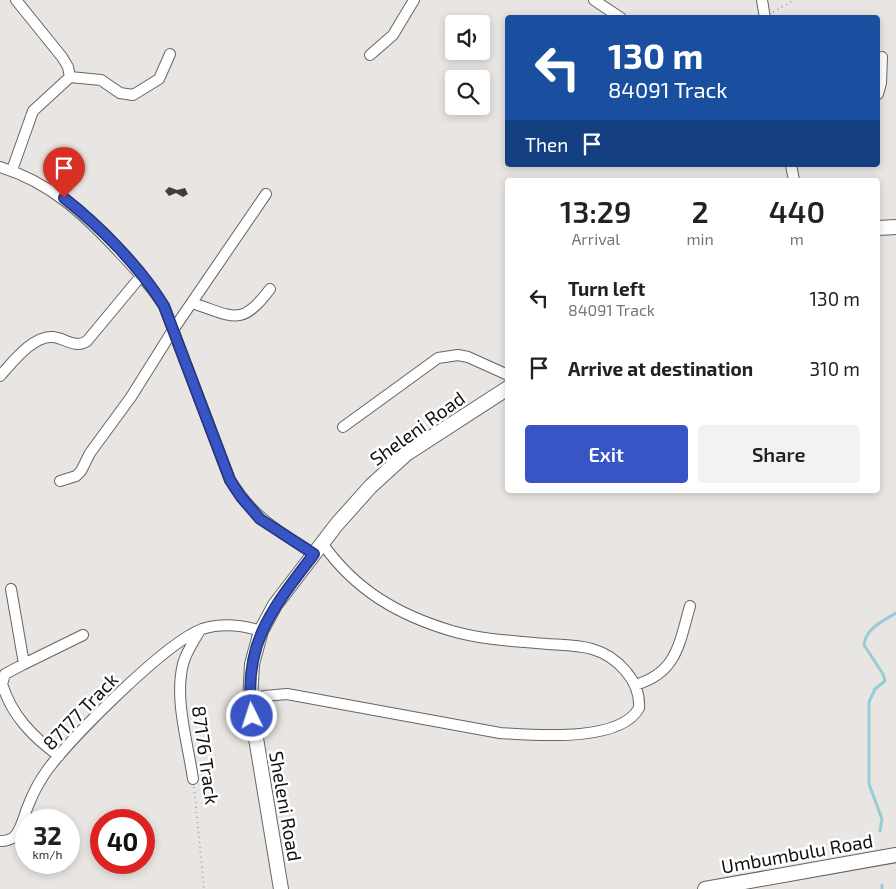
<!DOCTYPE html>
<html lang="en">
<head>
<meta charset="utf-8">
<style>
	:root { --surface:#fff; --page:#f2f2f2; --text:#222; --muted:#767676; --accent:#3854c5 }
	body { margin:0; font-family:"Exo 2",sans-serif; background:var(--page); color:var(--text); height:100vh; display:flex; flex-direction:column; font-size:19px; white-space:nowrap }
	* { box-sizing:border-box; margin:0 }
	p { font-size:16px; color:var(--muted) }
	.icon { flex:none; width:28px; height:28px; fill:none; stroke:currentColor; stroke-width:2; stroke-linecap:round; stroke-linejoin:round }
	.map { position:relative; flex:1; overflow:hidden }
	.sheet { position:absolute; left:505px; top:178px; width:375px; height:315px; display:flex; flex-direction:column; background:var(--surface); border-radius:5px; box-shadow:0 2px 8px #0003 }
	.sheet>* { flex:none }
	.banner { position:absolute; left:505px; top:15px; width:375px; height:152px; border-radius:5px; box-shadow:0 2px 8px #0003; background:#1a4fa0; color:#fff; overflow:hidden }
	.tools { position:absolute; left:445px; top:15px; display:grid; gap:10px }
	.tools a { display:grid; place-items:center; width:45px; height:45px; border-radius:5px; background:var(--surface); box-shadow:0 2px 8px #0003; font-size:25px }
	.speed { position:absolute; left:15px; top:809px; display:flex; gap:10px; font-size:25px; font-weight:700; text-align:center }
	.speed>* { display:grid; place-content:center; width:65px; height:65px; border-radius:50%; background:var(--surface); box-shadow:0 2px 8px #0003; line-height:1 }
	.speed small { font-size:12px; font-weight:400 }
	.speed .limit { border:8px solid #d22; background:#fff; color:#111 }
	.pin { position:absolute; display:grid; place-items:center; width:42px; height:42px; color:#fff; margin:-51px -21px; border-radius:50% 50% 50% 0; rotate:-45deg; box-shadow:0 0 5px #0007 }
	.pin .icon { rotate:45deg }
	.me { position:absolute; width:55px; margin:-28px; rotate:356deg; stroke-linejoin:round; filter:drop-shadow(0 0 4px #0008) }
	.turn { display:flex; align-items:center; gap:18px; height:105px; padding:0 20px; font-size:22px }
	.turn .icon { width:65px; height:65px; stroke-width:2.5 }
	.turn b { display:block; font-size:35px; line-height:42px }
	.then { display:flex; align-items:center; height:48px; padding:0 20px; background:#0003; gap:10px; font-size:19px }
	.eta { display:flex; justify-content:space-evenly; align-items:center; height:85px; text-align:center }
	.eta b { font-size:30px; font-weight:600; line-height:35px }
	.action { display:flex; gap:10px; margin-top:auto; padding:10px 20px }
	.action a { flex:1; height:58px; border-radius:5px; background:var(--accent); color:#fff; font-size:20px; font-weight:600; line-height:58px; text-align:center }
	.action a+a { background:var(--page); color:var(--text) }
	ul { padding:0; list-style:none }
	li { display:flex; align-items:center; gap:15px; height:70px; padding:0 20px }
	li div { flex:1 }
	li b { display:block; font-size:19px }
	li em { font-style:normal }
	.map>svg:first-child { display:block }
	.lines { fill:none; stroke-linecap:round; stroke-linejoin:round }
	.stream { stroke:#96ccd5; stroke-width:3 }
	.building { fill:#3e3d40 }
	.street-casing { stroke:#676562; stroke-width:12 }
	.secondary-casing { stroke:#676562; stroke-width:16 }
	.path { stroke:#a7a4a2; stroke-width:2; stroke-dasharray:1 4; stroke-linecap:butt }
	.street { stroke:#fff; stroke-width:10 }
	.secondary { stroke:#fff; stroke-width:14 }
	.route-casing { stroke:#243780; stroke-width:12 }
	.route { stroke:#3854c5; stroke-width:9 }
	.labels { text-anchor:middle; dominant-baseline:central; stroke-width:5; stroke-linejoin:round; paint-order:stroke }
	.street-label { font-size:19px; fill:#11100f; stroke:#fff }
</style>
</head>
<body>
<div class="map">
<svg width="896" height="889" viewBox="0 0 896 889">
	<rect width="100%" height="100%" fill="#e8e5e2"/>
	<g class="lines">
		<path class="stream" d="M880 831 882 819 869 784V702L875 689 885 681 883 674 864 645C866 628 883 621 896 613
			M882 885V889"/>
	</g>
	<path class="building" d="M169 187 177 190 185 188 188 194 183 197 176 193 169 196 165 191Z"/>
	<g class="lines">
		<defs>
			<path id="street" d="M594 0 621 18
				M762 0 765 18
				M370 55 393 35 414 0
				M70 77 101 80 120 93 133 95 159 79 170 54
				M878 94 881 83 882 57
				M791 165 794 180
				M0 167C50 182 85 215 120 253 136 270 151 286 164 306L230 480C254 519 278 530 314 554
				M12 170 33 111 70 77 68 67 62 57 16 0
				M192 303C233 316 241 328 270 289
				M0 376C12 363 33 335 53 337 65 338 75 349 87 341L141 276
				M343 427 438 358 458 355 468 357 508 375
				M60 481 76 476 81 471 90 453 131 397 173 330 266 194
				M11 589 24 664 5 674 2 684C12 716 33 737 59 756
				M24 664 83 635
				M635 685C677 673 679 644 690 606
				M250 702 264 696 287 694 500 733C534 735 620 743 639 708 641 681 617 656 592 649 578 645 562 645 547 644 515 641 483 640 452 631 398 615 355 590 322 543
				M193 779C188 743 174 700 183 664 186 652 194 641 200 630
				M0 841C5 841 10 840 14 837 22 829 24 815 28 806 33 793 40 780 48 769 73 736 165 643 202 629 221 623 242 625 261 631"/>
			<path id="secondary" d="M878 228 896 227
				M281 889 250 702 252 664 261 631 275 605 337 524 371 486 406 454 508 388
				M705 889 896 855"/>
		</defs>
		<use href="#street" class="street-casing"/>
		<use href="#secondary" class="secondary-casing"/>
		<path class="path" d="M773 12 794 0
			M194 787 204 889"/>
		<use href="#street" class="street"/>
		<use href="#secondary" class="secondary"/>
	</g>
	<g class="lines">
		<defs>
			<path id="route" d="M64 198C100 226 141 268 164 306L230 480 241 497 260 519 314 554C273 608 242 643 252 716"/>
		</defs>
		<use href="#route" class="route-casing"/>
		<use href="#route" class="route"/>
	</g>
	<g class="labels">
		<g class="street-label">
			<text transform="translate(417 428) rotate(-36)">Sheleni Road</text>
			<text transform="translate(80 711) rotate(-46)">87177 Track</text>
			<text transform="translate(206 755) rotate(82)">87176 Track</text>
			<text transform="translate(286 806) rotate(80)">Sheleni Road</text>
			<text transform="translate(797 853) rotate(-10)">Umbumbulu Road</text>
		</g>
	</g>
</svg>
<div class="tools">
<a><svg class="icon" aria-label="sound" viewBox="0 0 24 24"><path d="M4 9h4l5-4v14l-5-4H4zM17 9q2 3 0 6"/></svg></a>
<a><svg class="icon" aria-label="search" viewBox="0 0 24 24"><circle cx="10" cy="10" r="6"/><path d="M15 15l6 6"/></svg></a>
</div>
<div class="speed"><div>32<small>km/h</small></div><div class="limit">40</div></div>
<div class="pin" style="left:64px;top:198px;background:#d93025"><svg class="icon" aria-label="arrive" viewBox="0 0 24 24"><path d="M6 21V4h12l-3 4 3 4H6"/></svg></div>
<svg class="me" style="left:252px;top:716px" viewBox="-20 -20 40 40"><circle r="17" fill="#3854c5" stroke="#fff" stroke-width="3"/><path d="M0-11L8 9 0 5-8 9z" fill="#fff"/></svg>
<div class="banner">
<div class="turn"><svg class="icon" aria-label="left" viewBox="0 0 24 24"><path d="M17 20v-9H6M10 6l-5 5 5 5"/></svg><div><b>130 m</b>84091 Track</div></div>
<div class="then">Then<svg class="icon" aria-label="arrive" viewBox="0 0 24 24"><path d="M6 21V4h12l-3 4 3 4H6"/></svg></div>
</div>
<section class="sheet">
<div class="eta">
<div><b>13:29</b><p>Arrival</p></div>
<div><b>2</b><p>min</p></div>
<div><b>440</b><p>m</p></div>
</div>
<ul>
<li><svg class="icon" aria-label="left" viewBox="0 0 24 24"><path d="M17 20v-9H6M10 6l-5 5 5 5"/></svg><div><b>Turn left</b><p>84091 Track</p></div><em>130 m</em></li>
<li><svg class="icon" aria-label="arrive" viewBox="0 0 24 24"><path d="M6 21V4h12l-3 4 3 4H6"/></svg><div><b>Arrive at destination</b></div><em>310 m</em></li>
</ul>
<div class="action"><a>Exit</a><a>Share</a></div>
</section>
</div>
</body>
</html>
